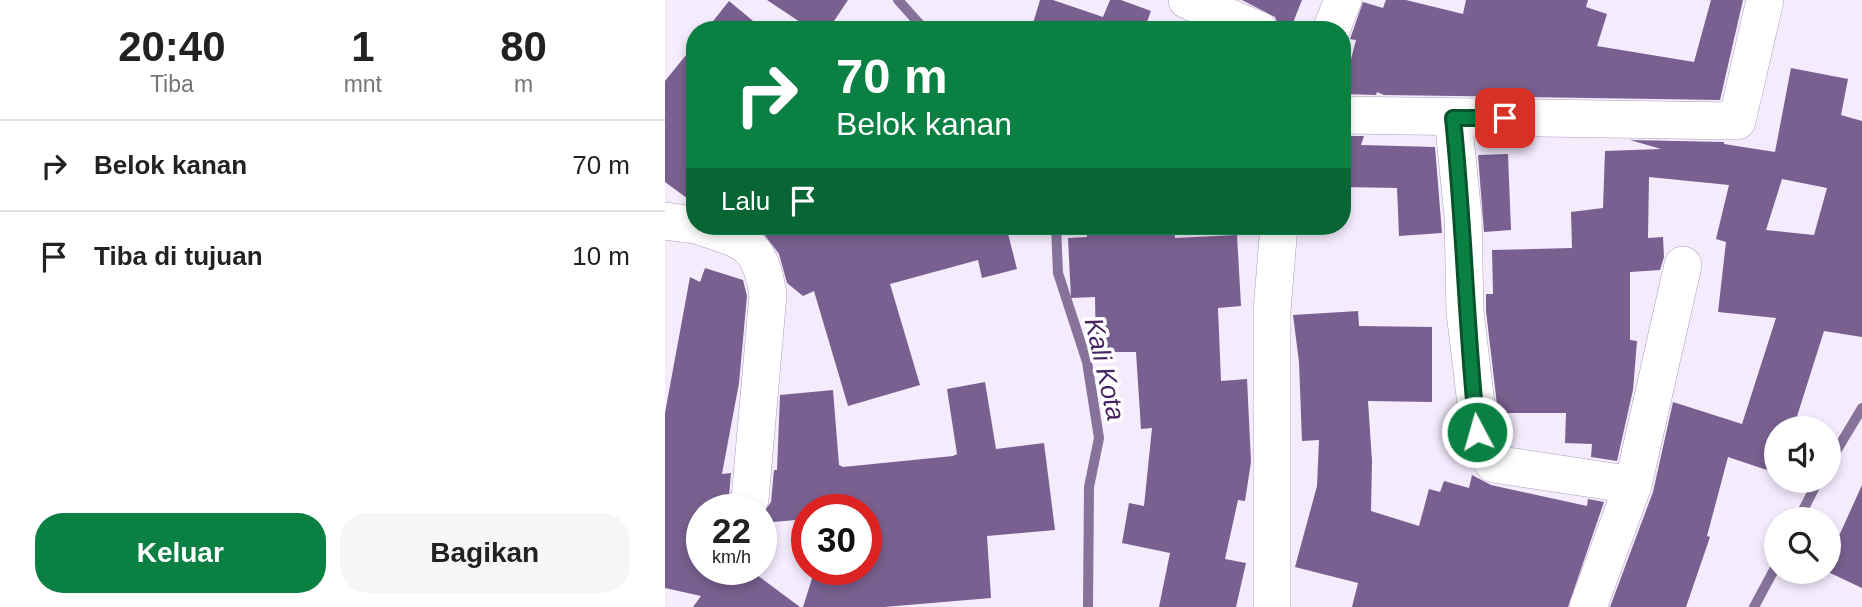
<!DOCTYPE html>
<html lang="id">
<head>
<meta charset="utf-8">
<style>
	:root { --surface:#fff; --page:#f6f6f6; --text:#222; --muted:#767676; --line:#e0e0e0; --accent:#0b8043 }
	body { margin:0; font-family:Helvetica,sans-serif; background:var(--page); color:var(--text); height:100vh; display:flex; flex-direction:column; font-size:26px; white-space:nowrap }
	* { box-sizing:border-box; margin:0 }
	p { font-size:23px; color:var(--muted) }
	.icon { flex:none; width:38px; height:38px; fill:none; stroke:currentColor; stroke-width:2; stroke-linecap:round; stroke-linejoin:round }
	.map { position:relative; flex:1; overflow:hidden }
	.panel { display:flex; flex-direction:column; background:var(--surface); width:665px }
	.panel>* { flex:none }
	.hud { position:absolute; left:21px; top:21px; width:665px; height:214px; border-radius:28px; box-shadow:0 4px 10px #0003; background:#0b8043; color:#fff; overflow:hidden }
	.tools { position:absolute; left:1099px; top:416px; display:grid; gap:14px }
	.tools a { display:grid; place-items:center; width:77px; height:77px; border-radius:50%; background:var(--surface); box-shadow:0 4px 10px #0003; font-size:35px }
	.speed { position:absolute; left:21px; top:494px; display:flex; gap:14px; font-size:35px; font-weight:700; text-align:center }
	.speed>* { display:grid; place-content:center; width:91px; height:91px; border-radius:50%; background:var(--surface); box-shadow:0 4px 10px #0003; line-height:1 }
	.speed small { font-size:18px; font-weight:400 }
	.speed .limit { border:10px solid #d22; background:#fff; color:#111 }
	.pin { position:absolute; display:grid; place-items:center; width:60px; height:60px; color:#fff; margin:-30px; border-radius:14px; box-shadow:0 4px 10px #0006 }
	.me { position:absolute; width:77px; margin:-38px; rotate:354deg; stroke-linejoin:round; filter:drop-shadow(0 0 5px #0008) }
	.turn { display:flex; align-items:center; gap:24px; height:147px; padding:0 35px; font-size:32px }
	.turn .icon { width:91px; height:91px; stroke-width:2.5 }
	.turn b { display:block; font-size:49px; line-height:60px }
	.then { display:flex; align-items:center; height:66px; padding:0 35px; background:#0003; gap:14px; font-size:26px }
	.eta { display:flex; justify-content:space-evenly; align-items:center; height:119px; text-align:center }
	.eta b { font-size:42px; font-weight:800; line-height:49px }
	.action { display:flex; gap:14px; margin-top:auto; padding:14px 35px }
	.action a { flex:1; height:80px; border-radius:28px; background:var(--accent); color:#fff; font-size:28px; font-weight:800; line-height:80px; text-align:center }
	.action a+a { background:var(--page); color:var(--text) }
	ul { padding:0; list-style:none }
	li { display:flex; align-items:center; gap:21px; height:91px; padding:0 35px; border-top:2px solid var(--line) }
	li div { flex:1 }
	li b { display:block; font-size:26px }
	li em { font-style:normal }
	main { display:flex; flex:1; min-height:0 }
	.map>svg:first-child { display:block }
	.lines { fill:none; stroke-linecap:round; stroke-linejoin:round }
	.stream { stroke:#86729a; stroke-width:10 }
	.building { fill:#796090; fill-rule:evenodd }
	.minor-casing { stroke:#ac9eba; stroke-width:38 }
	.minor { stroke:#fff; stroke-width:37 }
	.route-casing { stroke:#07532c; stroke-width:18 }
	.route { stroke:#0b8043; stroke-width:12 }
	.labels { text-anchor:middle; dominant-baseline:central; stroke-width:7; stroke-linejoin:round; paint-order:stroke }
	.water-label { font-size:26px; font-style:italic; fill:#472362; stroke:#fff }
</style>
</head>
<body>
<main>
<section class="panel">
<div class="eta">
<div><b>20:40</b><p>Tiba</p></div>
<div><b>1</b><p>mnt</p></div>
<div><b>80</b><p>m</p></div>
</div>
<ul>
<li><svg class="icon" aria-label="right" viewBox="0 0 24 24"><path d="M7 20v-9h11M14 6l5 5-5 5"/></svg><div><b>Belok kanan</b></div><em>70 m</em></li>
<li><svg class="icon" aria-label="arrive" viewBox="0 0 24 24"><path d="M6 21V4h12l-3 4 3 4H6"/></svg><div><b>Tiba di tujuan</b></div><em>10 m</em></li>
</ul>
<div class="action"><a>Keluar</a><a>Bagikan</a></div>
</section>
<div class="map">
<svg width="1197" height="607" viewBox="0 0 1197 607">
	<rect width="100%" height="100%" fill="#f4ebfd"/>
	<g class="lines">
		<path class="stream" d="M233 0 260 30
			M391 226 393 273 422 362 434 438 424 487 423 607
			M1164 463 1197 408
			M1133 520 1153 481
			M1089 607 1111 566"/>
	</g>
	<path class="building" d="M102 0H183L163 30H147Z
		M375 0H388L438 17 445 0H456L486 11 479 30H366Z
		M577 0H637L625 30H615L610 17Z
		M721 0H741L798 14 801 0H923L921 7 942 14 932 46 1029 62 1046 0H1078L1055 100 719 95 712 92 711 95 677 94 691 40 685 39 698 2 718 8Z
		M64 1 99 30H41Z
		M30 44V204L0 182V81Z
		M1126 68 1183 79 1176 115 1197 121V337L1159 331 1128 429H1111V473L1063 457 1042 536 1045 537 1021 607H945L988 492 1008 402 1077 424 1111 318 1053 312 1061 242 1051 239 1064 185 984 177 983 238 998 237 999 257 995 270 965 272V340L972 341 968 390 952 461 926 457 927 444 900 443 901 413H833L821 311V294H828L827 250 907 248 906 212 938 208 940 151 996 149 965 140 1059 142V144L1110 152ZM1117 179 1162 188 1149 235 1101 230Z
		M677 136H699L696 145 770 147 777 233 734 236 732 188 677 187Z
		M843 154 846 230 819 232 813 155Z
		M93 226H341L352 269 317 278 313 260 225 284 255 385 183 406 149 291 138 296 122 283 114 254Z
		M422 226H509L510 238 572 235 576 306 553 308 556 381 582 379 586 462 580 501 573 500 560 559 581 563 571 607H494L505 553 457 543 464 503 479 506 487 428 476 429 471 352H431L430 297 406 298 403 238 422 237Z
		M40 268 78 280 82 296 74 383 57 474 66 473 64 497 67 509H37V527L29 528 37 534V569H53L73 584 84 569 135 607H28L36 596 0 588V413L25 277 35 282Z
		M693 311 694 326 767 327V402L703 401 707 461 706 511 754 526 764 489 775 492 779 481 804 488 807 475 826 485 922 506 923 499 939 502 903 607H687L693 583 630 567 652 486 654 440 637 441 634 362 628 315Z
		M320 382 331 449 379 443 390 530 322 536 326 598 219 607H138L150 569H201V509H142V519L96 523V516L106 502 109 470H112L115 395 168 390 174 465 178 467 288 456 292 454 282 389Z
		M1197 485V588L1163 572 1164 558Z"/>
	<g class="lines">
		<defs>
			<path id="minor" d="M522 0 594 30
				M666 30 678 0
				M677 115 1072 121 1100 0
				M788 118 798 216 800 312 816 446 829 464 968 485
				M0 221 30 225
				M34 226C81 241 95 243 103 295L85 499
				M607 607V311L614 226
				M923 607 968 485 1018 265"/>
		</defs>
		<use href="#minor" class="minor-casing"/>
		<use href="#minor" class="minor"/>
	</g>
	<g class="lines">
		<defs>
			<path id="route" d="M812 432C801 327 799 223 788 118H840"/>
		</defs>
		<use href="#route" class="route-casing"/>
		<use href="#route" class="route"/>
	</g>
	<g class="labels">
		<g class="water-label">
			<text transform="translate(440 369) rotate(77)">Kali Kota</text>
		</g>
	</g>
</svg>
<div class="tools">
<a><svg class="icon" aria-label="sound" viewBox="0 0 24 24"><path d="M4 9h4l5-4v14l-5-4H4zM17 9q2 3 0 6"/></svg></a>
<a><svg class="icon" aria-label="search" viewBox="0 0 24 24"><circle cx="10" cy="10" r="6"/><path d="M15 15l6 6"/></svg></a>
</div>
<div class="speed"><div>22<small>km/h</small></div><div class="limit">30</div></div>
<div class="pin" style="left:840px;top:118px;background:#d93025"><svg class="icon" aria-label="arrive" viewBox="0 0 24 24"><path d="M6 21V4h12l-3 4 3 4H6"/></svg></div>
<svg class="me" style="left:812px;top:432px" viewBox="-20 -20 40 40"><circle r="17" fill="#0b8043" stroke="#fff" stroke-width="3"/><path d="M0-11L8 9 0 5-8 9z" fill="#fff"/></svg>
<div class="hud">
<div class="turn"><svg class="icon" aria-label="right" viewBox="0 0 24 24"><path d="M7 20v-9h11M14 6l5 5-5 5"/></svg><div><b>70 m</b>Belok kanan</div></div>
<div class="then">Lalu<svg class="icon" aria-label="arrive" viewBox="0 0 24 24"><path d="M6 21V4h12l-3 4 3 4H6"/></svg></div>
</div>
</div>
</main>
</body>
</html>
